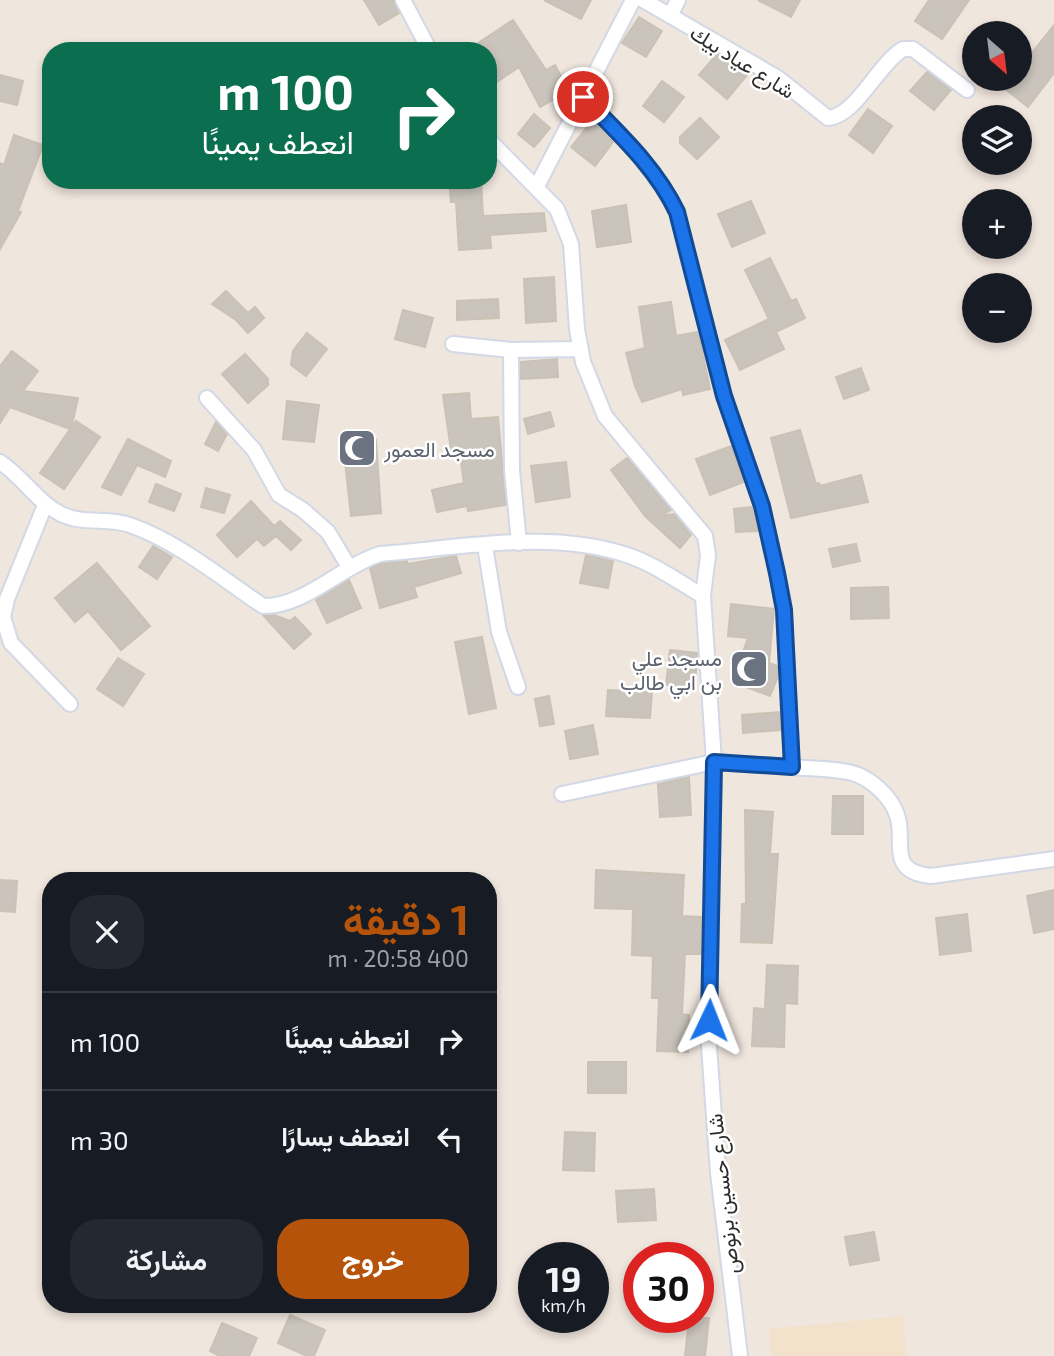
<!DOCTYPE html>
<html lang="ar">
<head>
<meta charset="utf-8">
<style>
	:root { --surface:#171b24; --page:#242831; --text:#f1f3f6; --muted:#9ea1a6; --line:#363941; --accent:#b45309 }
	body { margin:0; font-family:"Exo 2",Vazirmatn,sans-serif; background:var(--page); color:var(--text); direction:rtl; height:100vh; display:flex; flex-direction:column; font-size:26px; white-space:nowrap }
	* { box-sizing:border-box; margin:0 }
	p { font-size:23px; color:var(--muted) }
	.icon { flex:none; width:38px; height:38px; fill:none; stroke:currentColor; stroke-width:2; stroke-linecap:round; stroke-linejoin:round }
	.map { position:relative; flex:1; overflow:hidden; direction:ltr }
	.details { position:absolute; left:42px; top:872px; width:455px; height:441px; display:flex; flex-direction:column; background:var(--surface); border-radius:28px; box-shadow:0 4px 10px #0003; direction:rtl }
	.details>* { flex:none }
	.hud { position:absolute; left:42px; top:42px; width:455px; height:147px; border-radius:28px; box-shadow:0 4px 10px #0003; direction:rtl; background:#0b6e4f; color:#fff; overflow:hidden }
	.needle { width:46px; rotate:152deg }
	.buttons { position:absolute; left:962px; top:21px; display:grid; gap:14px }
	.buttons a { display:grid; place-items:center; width:70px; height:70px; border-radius:50%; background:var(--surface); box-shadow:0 4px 10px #0003; font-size:35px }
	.speed { position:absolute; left:518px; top:1242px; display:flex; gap:14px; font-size:35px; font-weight:700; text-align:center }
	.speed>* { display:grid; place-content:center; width:91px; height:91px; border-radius:50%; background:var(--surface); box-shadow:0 4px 10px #0003; line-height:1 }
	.speed small { font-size:18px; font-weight:400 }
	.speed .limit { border:10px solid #d22; background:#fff; color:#111 }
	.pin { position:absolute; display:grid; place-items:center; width:60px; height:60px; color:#fff; margin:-30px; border:4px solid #fff; border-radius:50%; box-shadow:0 2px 7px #0007 }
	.me { position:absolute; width:77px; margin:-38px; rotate:2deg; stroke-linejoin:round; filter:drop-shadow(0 0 5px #0008) }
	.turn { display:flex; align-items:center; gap:24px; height:147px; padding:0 28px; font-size:32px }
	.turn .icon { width:91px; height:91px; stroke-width:2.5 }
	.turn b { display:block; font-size:49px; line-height:60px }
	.round { display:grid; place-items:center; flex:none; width:74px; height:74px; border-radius:28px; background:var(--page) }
	.overview { display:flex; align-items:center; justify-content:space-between; height:119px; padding:0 28px }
	h1 { font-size:42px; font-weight:700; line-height:52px; color:var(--accent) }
	.action { display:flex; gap:14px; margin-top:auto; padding:14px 28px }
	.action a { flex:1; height:80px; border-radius:28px; background:var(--accent); color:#fff; font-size:28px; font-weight:700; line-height:80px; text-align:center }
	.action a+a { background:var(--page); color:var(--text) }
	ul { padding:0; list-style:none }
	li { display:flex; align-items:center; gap:21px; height:98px; padding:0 28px; border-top:2px solid var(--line) }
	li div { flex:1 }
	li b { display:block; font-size:26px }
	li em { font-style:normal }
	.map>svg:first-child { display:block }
	.education { fill:#f2e2cb }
	.building { fill:#cac4bc; stroke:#cbc2b6; stroke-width:2 }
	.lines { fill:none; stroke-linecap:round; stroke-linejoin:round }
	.minor-casing { stroke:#d2d8e6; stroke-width:18 }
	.minor { stroke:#fff; stroke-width:14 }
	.route-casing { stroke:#114b97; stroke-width:18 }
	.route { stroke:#1a73e8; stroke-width:12 }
	.labels { text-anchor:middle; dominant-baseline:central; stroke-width:5; stroke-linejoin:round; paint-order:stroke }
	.street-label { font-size:21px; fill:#2c2c2c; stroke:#fff }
	.worship-label { font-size:21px; fill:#5b616d; stroke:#fff; text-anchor:start }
</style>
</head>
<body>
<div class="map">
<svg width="1054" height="1356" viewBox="0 0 1054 1356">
	<rect width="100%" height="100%" fill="#efe6dd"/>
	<path class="education" d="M903 1316 906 1356H771L769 1329Z"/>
	<path class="building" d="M364 0H393L399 13 379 25Z
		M544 0H591L581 19Z
		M758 0H800L791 17Z
		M929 0H969L942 39 915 21Z
		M639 17 662 31 646 57 622 43Z
		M513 20 546 70 555 65 569 91 540 107 519 67 488 88V51H466Z
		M1054 25V73L1028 107 1004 88 1012 79H1020V68Z
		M717 54 748 74 727 99 699 75Z
		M927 72 951 90 934 110 910 91Z
		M0 75 23 81 17 105 0 101Z
		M662 81 684 97 664 122 643 106Z
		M868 109 892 126 873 153 849 135Z
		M534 114 550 128 534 147 518 134Z
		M700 118 719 137 697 159 680 143V137Z
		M592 121 613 142 595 166 571 147Z
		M14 135 43 145 18 211 21 212 0 249V163L4 165Z
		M449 180H481L483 216 544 213 546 231 490 235 491 248 459 250 456 202H451Z
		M751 201 765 233 732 247 718 214Z
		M626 205 631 242 597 247 592 211Z
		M770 258 791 301 796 299 805 318 776 332 784 349 740 370 725 340 769 319 745 270Z
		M554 277 556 321 526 323 524 279Z
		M226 291 248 313 255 307 264 318 248 333 236 320 212 304Z
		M498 299 499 318 457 320V301Z
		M671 302 676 336 698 332 710 389 683 395 682 389 642 402 635 386 626 353 645 348 639 307Z
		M403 310 433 318 425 347 395 339Z
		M307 333 327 349 306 376 291 365 293 351Z
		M12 351 38 371 23 391 78 398 71 429 76 421 100 437 64 489 40 473 70 429 10 407 0 423V366Z
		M245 354 268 379V385L248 403 222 374Z
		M557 359 558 377 521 379V362Z
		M861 368 869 390 844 399 836 377Z
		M469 393 471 419 498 417 506 505 468 511 467 506 437 512 432 490 464 483 459 448 451 450 443 395Z
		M287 401 319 405 314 442 283 439Z
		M550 412 554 426 528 434 524 419Z
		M216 422 227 434 218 451 205 444Z
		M800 430 816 484 819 483 820 486 861 475 868 502 791 518 771 438Z
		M128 439 171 461 165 477 137 465 121 495 102 487Z
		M376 440 381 513 351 516 343 443Z
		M731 446 744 482 710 495 696 459Z
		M627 458 671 510 661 516 674 514 691 535 680 548 645 516 611 470Z
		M566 462 570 497 536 502 531 466Z
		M156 484 181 494 174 511 149 502Z
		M206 488 230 495 224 513 201 507Z
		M251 501 274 526 280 521 301 540 291 550 276 536 264 546 257 539 237 557 217 535Z
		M752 507 758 531 736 532 734 509Z
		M856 544 860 561 833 567 829 549Z
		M153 546 172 557 157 579 139 567Z
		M586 555 613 561 608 588 580 583Z
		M456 556 461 573 414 587 417 597 380 608 370 568 382 563 407 561V564Z
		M97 563 150 626 121 650 88 611 75 622 55 598Z
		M349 580 361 608 327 623 316 600Z
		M888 587 889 618 851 619V588Z
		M731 604 774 609 769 663 777 666 778 676 770 696 732 682 748 638 728 636Z
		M274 615 290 621 295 617 311 634 294 649 264 616Z
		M482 637 496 708 469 714 455 642Z
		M670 650 697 653 695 688 666 685Z
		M118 658 144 674 123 706 97 689Z
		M608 690 652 692 650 718 606 716Z
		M549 696 554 724 540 726 535 699Z
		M780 712V730L743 733 742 715Z
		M593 725 598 754 570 759 565 731Z
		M689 777 691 815 660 817 658 784Z
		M833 796H863V834H832Z
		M745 810 773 812 770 854H778L772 943 741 942 742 904H746Z
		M596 870 684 875 682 916 702 917 701 954H685L682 1014 689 1015 688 1052 657 1051 659 998H652L653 956 632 955 633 909 595 908Z
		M0 880 17 881 15 912 0 911Z
		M1054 890V929L1034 933 1027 896Z
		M967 914 971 951 940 955 936 918Z
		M767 965 798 966 797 1004 785 1003 784 1047 752 1046 754 1008 765 1009Z
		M588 1062H626V1093H588Z
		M565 1132 595 1133 594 1171 563 1170Z
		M654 1189 656 1220 618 1222 616 1191Z
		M874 1232 879 1260 850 1265 845 1237Z
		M290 1315 325 1330 314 1356H307L278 1343Z
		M689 1318H709L705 1356H685Z
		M222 1323 257 1338 249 1356H220L210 1351Z"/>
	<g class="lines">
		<defs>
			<path id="minor" d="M403 0 430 51
				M643 0 778 78 828 118C856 116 878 64 903 49H913L967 90
				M670 16 678 0
				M488 139 557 209 571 244 577 329 583 362 605 416 705 536 708 555 703 596 714 762 709 1046 718 1173 740 1356
				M537 186 633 0
				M453 344 511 350 581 349
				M511 350 512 471 519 543
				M207 398 254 450 279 495 303 510 328 532 349 567
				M0 462C23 477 37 502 61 514 83 525 108 517 130 525 178 542 220 577 263 606 304 607 340 567 380 554 460 548 549 529 627 555 654 564 679 582 703 596
				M45 505 7 599 3 617 11 643 70 704
				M485 546 499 632 518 687
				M792 767C810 769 842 768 858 775 872 781 887 794 894 808 910 837 882 871 931 876L1054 859
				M562 794 714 762 792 767 784 610 777 573 762 506 724 396 677 213C655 166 618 134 583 97"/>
		</defs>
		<use href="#minor" class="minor-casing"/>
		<use href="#minor" class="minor"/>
	</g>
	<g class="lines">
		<defs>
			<path id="route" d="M583 97C618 133 655 166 677 212L724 396 762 506 777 573 784 610 792 767 714 762 709 1020"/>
		</defs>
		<use href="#route" class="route-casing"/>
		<use href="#route" class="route"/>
	</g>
	<defs>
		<symbol id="mosque-square" viewBox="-11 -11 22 22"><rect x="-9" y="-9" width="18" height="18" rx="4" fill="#6b7280" stroke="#fff"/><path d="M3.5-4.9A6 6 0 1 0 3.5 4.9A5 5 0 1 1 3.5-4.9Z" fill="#fff"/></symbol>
	</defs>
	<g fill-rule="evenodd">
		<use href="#mosque-square" x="335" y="426" width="44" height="44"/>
		<use href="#mosque-square" x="727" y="647" width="44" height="44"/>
	</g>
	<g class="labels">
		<g class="street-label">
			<text transform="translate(743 61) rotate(32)">شارع عياد بيك</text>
			<text transform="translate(722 1194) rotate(-96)">شارع حسين برنوص</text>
		</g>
		<g class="worship-label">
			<text x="384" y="448">مسجد العمور</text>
			<text x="722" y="657" text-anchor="end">مسجد علي<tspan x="722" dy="24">بن ابي طالب</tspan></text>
		</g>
	</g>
</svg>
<div class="buttons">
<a><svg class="needle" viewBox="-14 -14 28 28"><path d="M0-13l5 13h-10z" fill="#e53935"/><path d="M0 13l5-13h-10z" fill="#9ea1a6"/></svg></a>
<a><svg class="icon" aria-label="layers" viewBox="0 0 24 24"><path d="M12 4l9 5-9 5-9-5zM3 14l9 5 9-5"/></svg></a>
<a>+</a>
<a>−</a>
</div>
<div class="speed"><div>19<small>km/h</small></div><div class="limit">30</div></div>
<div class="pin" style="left:583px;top:97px;background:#d93025"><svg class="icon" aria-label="arrive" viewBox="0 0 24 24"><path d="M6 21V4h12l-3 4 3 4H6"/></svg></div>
<svg class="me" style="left:709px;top:1020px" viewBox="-20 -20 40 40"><path d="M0-17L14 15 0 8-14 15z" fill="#1a73e8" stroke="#fff" stroke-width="4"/></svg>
<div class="hud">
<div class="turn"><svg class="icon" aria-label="right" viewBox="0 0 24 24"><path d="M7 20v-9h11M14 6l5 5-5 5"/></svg><div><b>100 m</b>انعطف يمينًا</div></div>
</div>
<section class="details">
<div class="overview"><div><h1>1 دقيقة</h1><p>400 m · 20:58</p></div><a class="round"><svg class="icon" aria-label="close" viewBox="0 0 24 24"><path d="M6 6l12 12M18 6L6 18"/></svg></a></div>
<ul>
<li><svg class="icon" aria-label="right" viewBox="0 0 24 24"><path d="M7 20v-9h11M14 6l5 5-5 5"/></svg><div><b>انعطف يمينًا</b></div><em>100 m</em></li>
<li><svg class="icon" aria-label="left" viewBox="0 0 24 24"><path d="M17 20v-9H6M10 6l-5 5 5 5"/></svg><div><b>انعطف يسارًا</b></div><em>30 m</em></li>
</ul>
<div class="action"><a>خروج</a><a>مشاركة</a></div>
</section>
</div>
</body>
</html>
